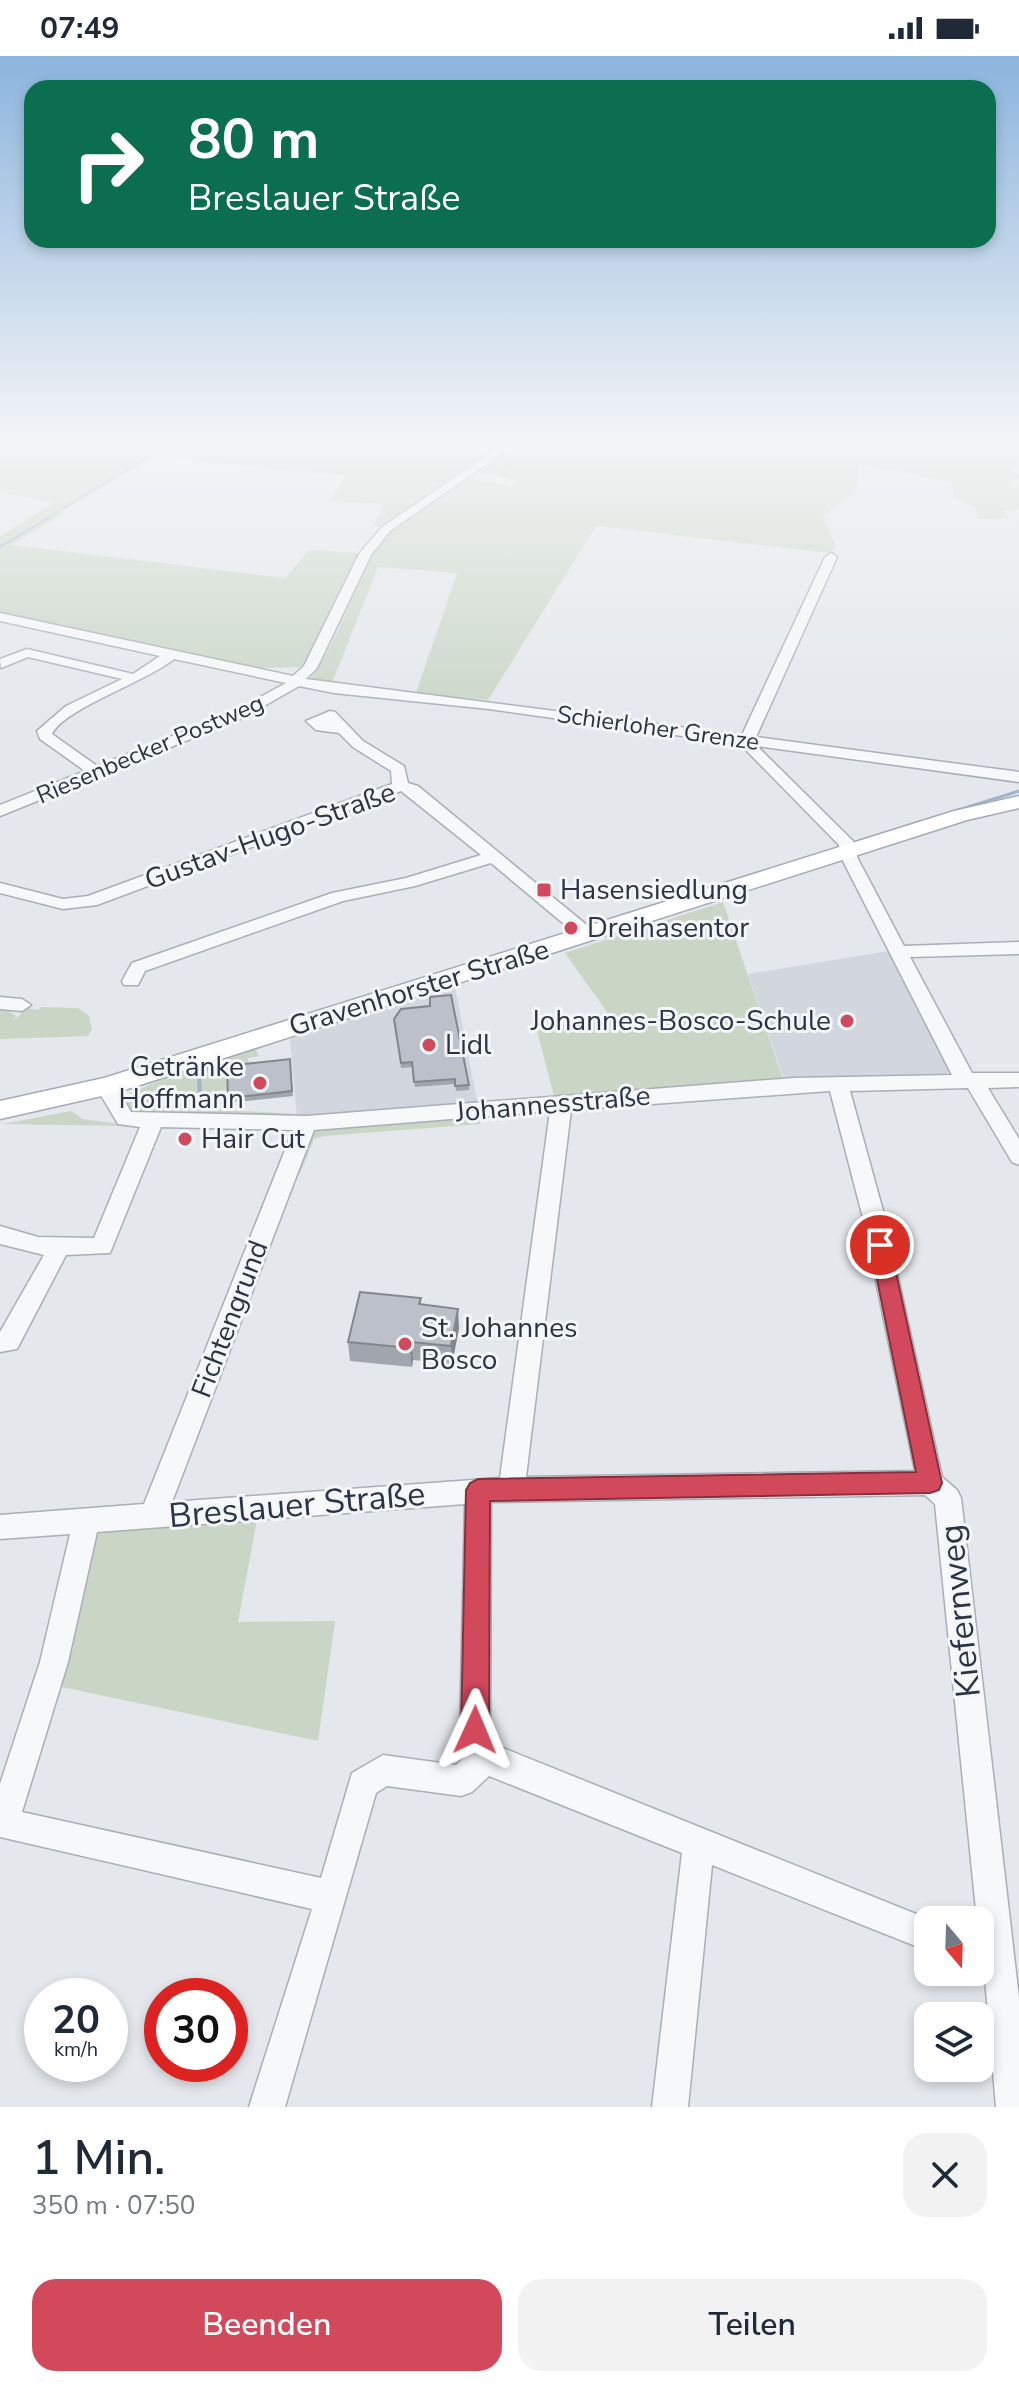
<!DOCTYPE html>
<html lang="de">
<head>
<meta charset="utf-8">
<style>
	:root { --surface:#fff; --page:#f2f2f3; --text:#1f2937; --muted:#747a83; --accent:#d1495b }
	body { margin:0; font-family:"Nunito Sans",sans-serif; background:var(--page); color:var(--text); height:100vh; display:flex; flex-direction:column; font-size:30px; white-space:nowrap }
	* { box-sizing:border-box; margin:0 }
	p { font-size:26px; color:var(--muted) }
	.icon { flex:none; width:44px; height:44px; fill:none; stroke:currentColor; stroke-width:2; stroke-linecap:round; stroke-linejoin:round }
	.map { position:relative; height:2051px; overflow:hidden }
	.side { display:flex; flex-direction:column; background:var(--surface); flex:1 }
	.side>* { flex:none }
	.hud { position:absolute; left:24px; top:24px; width:972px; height:168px; border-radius:24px; box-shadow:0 4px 12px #0003; background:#0b6e4f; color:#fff; overflow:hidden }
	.needle { width:52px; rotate:161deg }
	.fabs { position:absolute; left:914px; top:1850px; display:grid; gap:16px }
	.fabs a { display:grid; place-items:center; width:80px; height:80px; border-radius:16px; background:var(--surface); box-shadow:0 4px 12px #0003; font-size:40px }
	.speed { position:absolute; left:24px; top:1922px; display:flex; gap:16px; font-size:40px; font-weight:700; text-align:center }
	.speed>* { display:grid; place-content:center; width:104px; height:104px; border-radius:50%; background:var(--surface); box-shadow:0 4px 12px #0003; line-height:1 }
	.speed small { font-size:20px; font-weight:400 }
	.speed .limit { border:12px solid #d22; background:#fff; color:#111 }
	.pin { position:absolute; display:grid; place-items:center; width:68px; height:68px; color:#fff; margin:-34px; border:4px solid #fff; border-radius:50%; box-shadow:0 2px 8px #0007 }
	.me { position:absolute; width:88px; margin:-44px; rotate:1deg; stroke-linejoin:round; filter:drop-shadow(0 0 6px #0008) }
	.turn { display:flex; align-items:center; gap:28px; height:168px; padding:0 32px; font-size:36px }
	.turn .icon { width:104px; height:104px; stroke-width:2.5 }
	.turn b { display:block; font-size:56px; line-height:68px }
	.round { display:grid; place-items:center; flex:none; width:84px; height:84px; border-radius:24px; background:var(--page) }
	.head { display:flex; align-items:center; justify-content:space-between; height:136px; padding:0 32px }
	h1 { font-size:48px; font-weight:600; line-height:60px }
	.primary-button { display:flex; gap:16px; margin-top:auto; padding:16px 32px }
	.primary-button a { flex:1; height:92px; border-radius:24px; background:var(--accent); color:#fff; font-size:32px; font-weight:600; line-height:92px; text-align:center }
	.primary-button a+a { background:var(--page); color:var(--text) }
	.status { display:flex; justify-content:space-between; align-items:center; height:56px; padding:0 40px; background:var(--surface); direction:ltr }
	.status svg { height:22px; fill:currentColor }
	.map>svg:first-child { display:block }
	.built { fill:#d2d6de }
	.green { fill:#c9d6c5 }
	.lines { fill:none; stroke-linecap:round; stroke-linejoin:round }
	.stream-far2 { stroke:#9fb4cc; stroke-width:2 }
	.stream-far1 { stroke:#9fb4cc; stroke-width:3 }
	.stream { stroke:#9fb4cc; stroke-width:4 }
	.minor-casing { stroke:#a9aeb7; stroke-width:3 }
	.major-casing { stroke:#a3abb8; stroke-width:3 }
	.minor { fill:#f7f8fa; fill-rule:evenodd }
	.major { fill:#fff; fill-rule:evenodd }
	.wall { fill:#a1a5ae }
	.shaded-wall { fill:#83868d }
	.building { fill:#bbc0ca; stroke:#83868d; stroke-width:2 }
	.route { fill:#d1495b; stroke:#882f3b; stroke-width:2 }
	.poi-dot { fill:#d1495b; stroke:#f4f6f9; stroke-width:3 }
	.labels { text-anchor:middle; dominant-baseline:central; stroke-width:6; stroke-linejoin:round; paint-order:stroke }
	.far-street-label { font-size:24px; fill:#2b3445; stroke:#f4f6f9 }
	.street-label { font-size:28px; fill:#2b3445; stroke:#f4f6f9 }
	.poi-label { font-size:28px; fill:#2b3445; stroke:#f4f6f9; text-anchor:start }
	.near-street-label { font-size:34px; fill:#2b3445; stroke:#f4f6f9 }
</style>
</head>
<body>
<div class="status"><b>07:49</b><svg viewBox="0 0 49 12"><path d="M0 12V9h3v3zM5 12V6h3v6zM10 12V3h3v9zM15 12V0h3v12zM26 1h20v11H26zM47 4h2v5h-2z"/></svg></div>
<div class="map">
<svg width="1019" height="2051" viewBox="0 0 1019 2051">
	<rect width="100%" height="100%" fill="#e4e7ec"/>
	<path class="built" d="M894 894 953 1011 946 1019 784 1023 748 918Z
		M455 931 478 1050 297 1062 290 983Z"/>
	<path class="green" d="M0 384H508L382 471 374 469 384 448 331 445 345 420 154 400 61 455 64 457 12 489 285 522 309 494 360 497 321 583 303 611 259 612 0 558V480L53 447 0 436Z
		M521 384H1019L1018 411 1011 415 1019 418V424L1007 425 1013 431 1019 430V454L1004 455 1009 462 978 463 975 451 953 440 952 426 860 409 855 436 823 460 836 490 830 497 596 470 488 644 416 637 457 517 378 511 332 627 310 623C344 580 359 504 394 471 414 452 442 437 465 421L512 431 516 425 484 417 469 419Z
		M723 846 783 1023 555 1044 537 975 607 956 565 897Z
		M17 951 38 954 41 951 78 952 89 960 92 973 88 980 0 983V952H11L9 955 16 960 12 966 22 957 15 954Z
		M281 985 256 994 259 1000 248 1002 249 1013 229 1034 210 1036 211 1053 295 1058V1061L143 1060 127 1055 121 1041 168 1021Z
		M71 1055 83 1063 133 1070 3 1068Z
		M480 1059V1068L324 1080 314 1083 300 1118H295L309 1078 316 1070Z
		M257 1464 238 1566 335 1565 318 1685 57 1630 97 1476Z"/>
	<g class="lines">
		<path class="stream-far2" d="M62 453 148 402
			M0 491 55 458"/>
		<path class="stream-far1" d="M856 786 1019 735"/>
		<path class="stream" d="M200 1042 199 1015 240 1006"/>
		<defs>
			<path id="minor" d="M510 384H521L390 475 371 499 317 612 306 623 742 679 825 501 831 497 837 501 756 681 1019 716V726L757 690 853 785 858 803 904 890 1019 886V898L910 901 972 1017H1019V1031L988 1032 1019 1083V1109L1012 1106 968 1032 850 1035 885 1162 942 1421 957 1434 961 1442 1019 1942V2051H996L980 1864H977L935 1448 925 1439 491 1446 490 1673 498 1690 931 1864H928V1895L712 1809 688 2051H652L682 1797 489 1720 472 1736 461 1740 387 1730 376 1737 285 2051H249L312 1853 0 1781V1728L40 1606 70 1478 0 1483V1459L144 1448 293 1074 161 1071 110 1197 66 1199 17 1293 0 1296V1276L44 1199 0 1188V1170L38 1181 94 1182 140 1071 118 1068 96 1031 99 1026H113L131 1056 306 1060 794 1022 952 1019 842 803 839 789 740 688 489 653 334 637 299 630 245 661 0 760V749L85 715 40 683 37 675 66 650 122 623 28 601 1 612 0 603 27 593 133 618 160 600 0 565V557L293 620 304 610 359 498 382 471ZM174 603 286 627 235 655 97 710 52 678C65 652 146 626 174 603ZM830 1035 863 1162 915 1415 526 1421 571 1054ZM550 1055 500 1422 172 1446 314 1074ZM465 1448 460 1674 470 1696 456 1709 383 1699 352 1717 321 1822 22 1756 68 1606 97 1476Z
				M330 655 335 656 363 685 404 710 408 727 418 730 594 875 597 879 594 883H582L491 807 415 830 343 845 145 915 138 929H124L122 925 132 907 332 837 406 822 481 799 401 735 97 849 63 853 0 837V827L63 843 88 840 392 728 391 715 353 691 339 677 316 674 306 665Z
				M0 941 22 943 31 949 22 955 0 953Z"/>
			<path id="major" d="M1019 740V752L967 764 115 1037 0 1063V1045L104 1022 954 755Z"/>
		</defs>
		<use href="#minor" class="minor-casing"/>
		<use href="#major" class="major-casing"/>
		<use href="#minor" class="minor"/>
		<use href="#major" class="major"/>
	</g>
	<path class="wall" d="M394 963 469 1029V1034L456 1035 455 1028 415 1031 413 1011 401 1012Z
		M290 1003 293 1040 229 1047 228 1042Z
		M421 1242V1249L459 1272 452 1308 413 1304 412 1311 350 1305 348 1286Z"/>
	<path class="shaded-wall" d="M458 1253 459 1272 452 1308 451 1290Z
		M412 1286 413 1304 412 1311 410 1292Z"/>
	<path class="building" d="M451 939 469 1029 455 1030V1023L414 1026 412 1006 401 1007 394 963 401 953 430 950V941Z
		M290 1003 292 1035 228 1042 227 1010Z
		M360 1236 421 1242 419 1248 458 1253 451 1290 412 1286 410 1292 348 1286Z"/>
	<linearGradient id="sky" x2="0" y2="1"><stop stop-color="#8bb4dd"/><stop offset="0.57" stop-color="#f3f4f6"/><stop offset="1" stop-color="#f3f4f6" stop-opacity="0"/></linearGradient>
	<rect width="1019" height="671" fill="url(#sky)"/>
	<path class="route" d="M880 1181 890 1189 942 1427 939 1434 930 1437 490 1445 489 1674 485 1684 475 1688 465 1684 461 1674 466 1434 470 1427 478 1423 916 1416 870 1189Z"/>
	<g class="poi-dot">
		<rect x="536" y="826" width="16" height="16" rx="4"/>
		<circle cx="571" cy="872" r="8"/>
		<circle cx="847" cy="965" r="8"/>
		<circle cx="429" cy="989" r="8"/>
		<circle cx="260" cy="1027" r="8"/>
		<circle cx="185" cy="1083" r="8"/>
		<circle cx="405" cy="1288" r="8"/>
	</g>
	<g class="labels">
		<g class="far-street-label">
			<text transform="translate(658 672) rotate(8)">Schierloher Grenze</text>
			<text transform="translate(150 693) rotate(-23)">Riesenbecker Postweg</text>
		</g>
		<g class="street-label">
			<text transform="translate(270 780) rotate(-20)">Gustav-Hugo-Straße</text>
			<text transform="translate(419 932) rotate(-17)">Gravenhorster Straße</text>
			<text transform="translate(553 1048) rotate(-5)">Johannesstraße</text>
			<text transform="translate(230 1263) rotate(-69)">Fichtengrund</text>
		</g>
		<g class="poi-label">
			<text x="560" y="834">Hasensiedlung</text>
			<text x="587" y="872">Dreihasentor</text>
			<text x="831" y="965" text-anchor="end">Johannes-Bosco-Schule</text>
			<text x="445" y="989">Lidl</text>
			<text x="244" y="1011" text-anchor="end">Getränke<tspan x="244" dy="32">Hoffmann</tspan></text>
			<text x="201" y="1083">Hair Cut</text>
			<text x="421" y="1272">St. Johannes<tspan x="421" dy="32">Bosco</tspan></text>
		</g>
		<g class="near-street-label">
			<text transform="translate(297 1449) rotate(-5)">Breslauer Straße</text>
			<text transform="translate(960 1555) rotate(-96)">Kiefernweg</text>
		</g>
	</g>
</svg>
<div class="fabs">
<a><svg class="needle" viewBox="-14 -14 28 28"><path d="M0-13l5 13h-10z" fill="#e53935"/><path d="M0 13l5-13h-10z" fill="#747a83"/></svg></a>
<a><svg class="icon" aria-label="layers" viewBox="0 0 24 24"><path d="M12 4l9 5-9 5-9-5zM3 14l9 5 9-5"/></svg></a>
</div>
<div class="speed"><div>20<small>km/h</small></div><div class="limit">30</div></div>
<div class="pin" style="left:880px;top:1189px;background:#d93025"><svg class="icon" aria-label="arrive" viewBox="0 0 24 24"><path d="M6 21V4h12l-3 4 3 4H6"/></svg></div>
<svg class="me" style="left:475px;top:1674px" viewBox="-20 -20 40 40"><path d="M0-17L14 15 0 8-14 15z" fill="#d1495b" stroke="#fff" stroke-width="4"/></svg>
<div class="hud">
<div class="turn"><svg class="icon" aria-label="right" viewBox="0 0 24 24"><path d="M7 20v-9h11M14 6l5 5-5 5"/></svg><div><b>80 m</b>Breslauer Straße</div></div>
</div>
</div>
<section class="side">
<div class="head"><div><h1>1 Min.</h1><p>350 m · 07:50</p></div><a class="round"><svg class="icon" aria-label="close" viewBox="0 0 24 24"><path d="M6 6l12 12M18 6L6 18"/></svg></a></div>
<div class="primary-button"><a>Beenden</a><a>Teilen</a></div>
</section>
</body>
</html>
